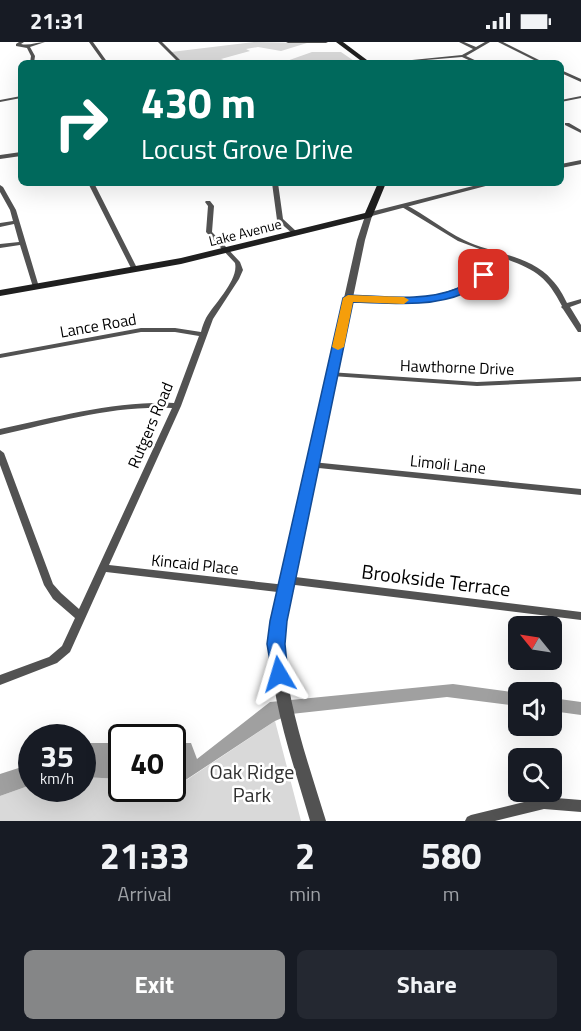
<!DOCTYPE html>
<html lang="en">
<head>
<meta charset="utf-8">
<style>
	:root { --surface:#171b24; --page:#242831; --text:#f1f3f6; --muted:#9ea1a6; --accent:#858687 }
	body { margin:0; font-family:"Titillium Web",sans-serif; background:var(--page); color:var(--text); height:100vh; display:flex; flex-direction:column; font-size:22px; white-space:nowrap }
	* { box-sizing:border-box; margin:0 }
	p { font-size:20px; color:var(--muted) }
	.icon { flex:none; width:33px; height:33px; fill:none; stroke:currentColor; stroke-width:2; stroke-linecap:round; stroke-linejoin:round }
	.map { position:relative; height:779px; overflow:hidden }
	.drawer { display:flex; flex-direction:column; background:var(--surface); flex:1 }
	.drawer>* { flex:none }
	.banner { position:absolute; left:18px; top:18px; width:546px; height:126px; border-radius:9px; box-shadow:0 6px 24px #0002; background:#00695c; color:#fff; overflow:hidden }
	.needle { width:39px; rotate:300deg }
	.tools { position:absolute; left:508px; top:574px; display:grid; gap:12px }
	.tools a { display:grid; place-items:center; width:54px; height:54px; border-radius:9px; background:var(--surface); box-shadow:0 6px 24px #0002; font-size:30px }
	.speed { position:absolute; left:18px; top:682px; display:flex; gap:12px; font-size:30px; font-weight:700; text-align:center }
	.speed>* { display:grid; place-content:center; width:78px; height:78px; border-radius:50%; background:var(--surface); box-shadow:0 6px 24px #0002; line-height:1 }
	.speed small { font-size:15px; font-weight:400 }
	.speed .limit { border:3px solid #111; border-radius:9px; background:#fff; color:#111 }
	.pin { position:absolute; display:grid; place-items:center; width:51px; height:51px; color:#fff; margin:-26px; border-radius:12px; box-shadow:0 3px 9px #0006 }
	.me { position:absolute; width:66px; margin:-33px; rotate:353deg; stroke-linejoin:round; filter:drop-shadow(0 0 4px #0008) }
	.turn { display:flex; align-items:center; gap:21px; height:126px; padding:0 24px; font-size:27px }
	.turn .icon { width:78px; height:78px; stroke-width:2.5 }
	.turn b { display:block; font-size:42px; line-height:51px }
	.eta { display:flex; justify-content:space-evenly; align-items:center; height:102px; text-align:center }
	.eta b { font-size:36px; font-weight:700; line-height:42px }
	.cta { display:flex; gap:12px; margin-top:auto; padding:12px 24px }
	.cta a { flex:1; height:69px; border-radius:9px; background:var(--accent); color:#fff; font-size:24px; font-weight:700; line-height:69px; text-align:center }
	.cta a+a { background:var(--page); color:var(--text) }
	.status { display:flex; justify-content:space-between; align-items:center; height:42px; padding:0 30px; background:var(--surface); direction:ltr }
	.status svg { height:16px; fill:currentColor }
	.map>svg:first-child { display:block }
	.green { fill:#d9d9d9 }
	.water { fill:#a0a0a0 }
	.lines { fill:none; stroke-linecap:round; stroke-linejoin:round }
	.minor { fill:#525252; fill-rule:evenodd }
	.tertiary { fill:#525252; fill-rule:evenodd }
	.secondary { fill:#1f1f1f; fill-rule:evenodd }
	.route { fill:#1a73e8; stroke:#114b97; stroke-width:1.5 }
	.slow { fill:#f59e0b }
	.labels { text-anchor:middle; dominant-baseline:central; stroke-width:5; stroke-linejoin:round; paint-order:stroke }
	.far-street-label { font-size:14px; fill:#000; stroke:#fff }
	.street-label { font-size:16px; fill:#000; stroke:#fff }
	.near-street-label { font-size:20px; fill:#000; stroke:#fff }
	.near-park-label { font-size:20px; fill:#303030; stroke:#fff }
</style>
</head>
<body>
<div class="status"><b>21:31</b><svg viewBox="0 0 49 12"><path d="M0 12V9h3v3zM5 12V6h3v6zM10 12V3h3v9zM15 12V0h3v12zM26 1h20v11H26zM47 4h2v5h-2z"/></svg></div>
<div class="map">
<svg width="581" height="779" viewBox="0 0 581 779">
	<rect width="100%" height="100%" fill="#fff"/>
	<path class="green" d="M254 0 307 1 281 9 258 5 246 7 250 9 221 17 231 21H182L171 10Z
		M312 10H341L357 21H281Z
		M275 679 301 779H0V754L31 743 32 747H82L83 735 121 737 122 747H172L173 739H185Z"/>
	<path class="water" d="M453 642 519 651V664L447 655 291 672 275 679 184 739H173V701H191L197 717 270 660Z
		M552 656 581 660V673L552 669Z
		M86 701H121V737L83 735V703Z
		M31 722V743L0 754V732Z"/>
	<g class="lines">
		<path class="minor" d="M19 0H24L21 2C29 4 37 0 45 0L30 5 35 14 34 21H30L31 14 27 6 16 4V2Z
			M89 0H93L108 21H104Z
			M158 0H162L183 21H179Z
			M286 0H328L326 1H288Z
			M459 0H464L476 5 485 0H490L466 14 481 21H475L462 15 414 19 412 18 462 13 473 7Z
			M498 0H503L545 21H540Z
			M561 28 581 37V40L561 31Z
			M21 54V56L0 60V58Z
			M581 54V56L561 60V58Z
			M565 81H569L581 88V91L565 83Z
			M21 110V114L0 117V113Z
			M88 141H94L138 228 137 229H133L132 228Z
			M272 141H278L283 177 297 190V192H293L277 178Z
			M0 143 3 145 16 168 39 245 38 246 36 247 33 245 20 203 0 206V202L19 200 14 182 0 185V181L13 179 10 168 0 150Z
			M206 159H210L214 164 212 190 240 220 243 228 239 237 213 277 181 364 109 523 286 543 290 544 291 547 290 550 286 551 106 530 70 610 57 621 0 643V633L49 615 62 604 75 576 53 557 44 543 0 423V408L4 411 53 542 61 551 79 567 172 366C113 363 57 380 0 393V387C58 375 114 359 174 361L199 294 175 290H141L0 316V312L141 286H175L201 290C202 285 204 280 206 276 214 262 239 238 235 221L206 190 208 164 205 160Z
			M404 162C425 172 443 188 464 198 492 212 531 213 552 238 559 245 563 253 567 261L581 257V261L570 265 581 283V290H578L563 267 561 265 562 264C547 235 536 228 506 217 495 228 483 238 469 246 441 261 409 261 378 260 367 259 356 259 346 257V255L348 254C387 256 428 261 463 243 477 236 489 226 501 215L458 199 402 165V163Z
			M329 330 477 340 581 335V339L477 344 332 334 328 332Z
			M312 420 581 447V453L309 425 308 423Z
			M287 534 581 570V578L287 542 284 541 282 538 284 535Z
			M544 755 581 758V770L544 767 495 779H465L467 775 471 773Z"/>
		<path class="tertiary" d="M581 118V122L561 126V122Z
			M485 141H497L372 174 365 198 283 591C285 657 307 717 326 779H310C292 717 270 657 269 591L357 198 366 171Z"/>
		<path class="secondary" d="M336 0H343L371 21H364Z
			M378 141H386L372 175 181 222 0 254V248L181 216 365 171Z"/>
	</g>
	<path class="route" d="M484 230 490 233 488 236C481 241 473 248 465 251 430 266 390 261 353 260L287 579 285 602 288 632 286 637 279 639 273 637 267 602 270 579 343 256 348 253C383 254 423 260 456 247 466 243 474 233 484 230Z"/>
	<path class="slow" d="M348 253 404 255 409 258 404 262 353 260 344 305 338 308 332 305 343 256Z"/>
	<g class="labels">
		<g class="far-street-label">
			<text transform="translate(245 190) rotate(-14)">Lake Avenue</text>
		</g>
		<g class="street-label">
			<text transform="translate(98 283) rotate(-10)">Lance Road</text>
			<text transform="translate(457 325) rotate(2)">Hawthorne Drive</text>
			<text transform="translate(150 383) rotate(-67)">Rutgers Road</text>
			<text transform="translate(448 422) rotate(6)">Limoli Lane</text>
			<text transform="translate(195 522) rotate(6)">Kincaid Place</text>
		</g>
		<g class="near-street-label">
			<text transform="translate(436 538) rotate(7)">Brookside Terrace</text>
		</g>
		<g class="near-park-label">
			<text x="252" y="729">Oak Ridge<tspan x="252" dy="23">Park</tspan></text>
		</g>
	</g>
</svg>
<div class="tools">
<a><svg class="needle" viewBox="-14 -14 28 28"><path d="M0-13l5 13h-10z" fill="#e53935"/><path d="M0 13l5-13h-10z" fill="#9ea1a6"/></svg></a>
<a><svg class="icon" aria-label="sound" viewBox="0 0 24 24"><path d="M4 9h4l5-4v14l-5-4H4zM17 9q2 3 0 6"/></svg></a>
<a><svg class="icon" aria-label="search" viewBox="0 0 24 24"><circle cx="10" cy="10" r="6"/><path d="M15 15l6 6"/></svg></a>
</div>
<div class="speed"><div>35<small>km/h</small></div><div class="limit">40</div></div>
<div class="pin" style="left:484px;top:233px;background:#d93025"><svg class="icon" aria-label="arrive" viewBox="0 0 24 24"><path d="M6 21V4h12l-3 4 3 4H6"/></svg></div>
<svg class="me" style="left:279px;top:632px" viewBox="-20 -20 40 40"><path d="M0-17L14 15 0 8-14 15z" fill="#1a73e8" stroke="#fff" stroke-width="4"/></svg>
<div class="banner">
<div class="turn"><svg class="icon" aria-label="right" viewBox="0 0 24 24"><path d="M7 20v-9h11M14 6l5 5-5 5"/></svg><div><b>430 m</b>Locust Grove Drive</div></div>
</div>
</div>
<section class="drawer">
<div class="eta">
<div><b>21:33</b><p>Arrival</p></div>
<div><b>2</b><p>min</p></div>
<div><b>580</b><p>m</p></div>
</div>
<div class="cta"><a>Exit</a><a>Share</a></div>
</section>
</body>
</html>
